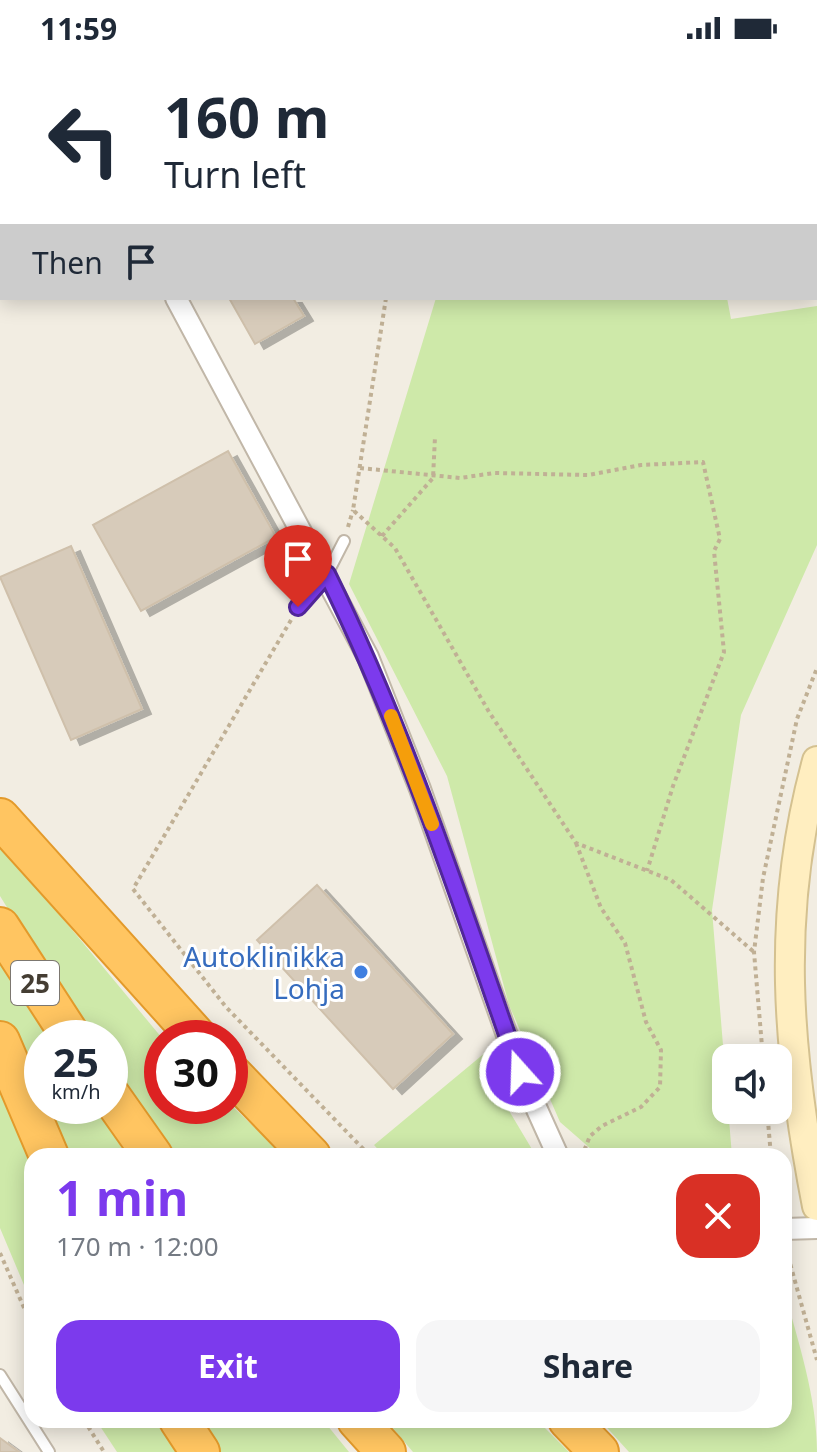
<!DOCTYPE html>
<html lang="en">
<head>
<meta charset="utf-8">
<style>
	:root { --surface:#fff; --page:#f6f6f7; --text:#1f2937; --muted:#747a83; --accent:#7c3aed }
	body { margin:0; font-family:"Noto Sans",sans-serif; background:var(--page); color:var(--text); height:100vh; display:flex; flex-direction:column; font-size:30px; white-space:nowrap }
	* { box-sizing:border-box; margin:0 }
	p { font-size:26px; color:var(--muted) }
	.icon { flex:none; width:44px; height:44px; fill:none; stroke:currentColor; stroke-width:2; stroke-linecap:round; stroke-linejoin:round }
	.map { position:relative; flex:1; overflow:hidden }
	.panel { position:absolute; left:24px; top:1092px; width:768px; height:280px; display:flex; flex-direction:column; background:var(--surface); border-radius:24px; box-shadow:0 4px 20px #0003 }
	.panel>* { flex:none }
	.top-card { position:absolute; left:0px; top:0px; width:818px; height:244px; box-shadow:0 4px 20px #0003; background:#fff; color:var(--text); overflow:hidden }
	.fabs { position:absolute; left:712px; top:988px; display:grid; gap:16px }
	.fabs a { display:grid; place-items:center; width:80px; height:80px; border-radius:16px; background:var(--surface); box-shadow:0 4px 20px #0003; font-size:40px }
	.speed { position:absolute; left:24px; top:964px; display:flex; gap:16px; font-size:40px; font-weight:700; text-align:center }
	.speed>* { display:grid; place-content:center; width:104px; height:104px; border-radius:50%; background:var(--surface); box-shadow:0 4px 20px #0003; line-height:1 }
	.speed small { font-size:20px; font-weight:400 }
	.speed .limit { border:12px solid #d22; background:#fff; color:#111 }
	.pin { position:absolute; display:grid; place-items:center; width:68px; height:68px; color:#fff; margin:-82px -34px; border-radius:50% 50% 50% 0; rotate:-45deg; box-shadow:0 0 8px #0007 }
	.pin .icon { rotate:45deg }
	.me { position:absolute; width:88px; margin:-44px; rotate:340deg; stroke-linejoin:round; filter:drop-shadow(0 0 6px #0008) }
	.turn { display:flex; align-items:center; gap:28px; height:168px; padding:0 32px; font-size:36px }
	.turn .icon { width:104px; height:104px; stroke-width:2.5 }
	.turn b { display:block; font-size:56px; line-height:68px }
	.then { display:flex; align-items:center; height:76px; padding:0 32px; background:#0003; gap:16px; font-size:30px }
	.round { display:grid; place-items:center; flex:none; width:84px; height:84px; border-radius:24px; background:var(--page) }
	.overview { display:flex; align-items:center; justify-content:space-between; height:136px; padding:0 32px }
	h1 { font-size:48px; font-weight:700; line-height:60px; color:var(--accent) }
	.action { display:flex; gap:16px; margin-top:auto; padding:16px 32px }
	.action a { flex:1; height:92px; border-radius:24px; background:var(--accent); color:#fff; font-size:32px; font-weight:700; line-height:92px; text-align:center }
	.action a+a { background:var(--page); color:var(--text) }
	.status { display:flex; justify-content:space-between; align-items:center; height:56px; padding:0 40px; background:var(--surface); direction:ltr }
	.status svg { height:22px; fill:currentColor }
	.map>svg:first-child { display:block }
	.green { fill:#cee9a9 }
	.building { fill:#d7cbba; stroke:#cfc0ab; stroke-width:2; filter:url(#shadow) }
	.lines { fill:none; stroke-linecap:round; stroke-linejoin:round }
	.lane-casing { stroke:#c1b7a8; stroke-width:14 }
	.street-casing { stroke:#c1b7a8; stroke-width:24 }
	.secondary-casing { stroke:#d4c190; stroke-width:32 }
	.highway-casing { stroke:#e39a2b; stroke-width:42 }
	.path { stroke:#c0b095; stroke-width:4; stroke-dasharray:4 4; stroke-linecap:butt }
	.lane { stroke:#fff; stroke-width:10 }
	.street { stroke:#fff; stroke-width:20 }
	.secondary { stroke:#ffeec0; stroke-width:28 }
	.highway { stroke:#ffc561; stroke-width:38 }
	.route-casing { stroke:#51269a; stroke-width:20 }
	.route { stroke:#7c3aed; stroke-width:14 }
	.slow { stroke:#f59e0b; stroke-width:14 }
	.shop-dot { fill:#3f7fe0; stroke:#fff; stroke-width:3 }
	.labels { text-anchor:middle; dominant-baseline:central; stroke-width:6; stroke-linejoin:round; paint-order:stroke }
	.shield { fill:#fff; stroke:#7c7770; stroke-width:2 }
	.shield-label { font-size:26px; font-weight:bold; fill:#443d33 }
	.shop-label { font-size:28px; fill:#366cbe; stroke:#fff; text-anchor:end }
</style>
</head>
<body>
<div class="status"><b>11:59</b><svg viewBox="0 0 49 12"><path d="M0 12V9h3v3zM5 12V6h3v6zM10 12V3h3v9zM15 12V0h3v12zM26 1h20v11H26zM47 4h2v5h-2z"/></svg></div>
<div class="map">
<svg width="817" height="1396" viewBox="0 0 817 1396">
	<defs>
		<filter id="shadow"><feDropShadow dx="9" dy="5" stdDeviation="0" flood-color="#0004"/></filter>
	</defs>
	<rect width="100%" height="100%" fill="#f2ede2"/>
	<path class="green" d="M497 0H817V59L816 2Z
		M436 242H727L731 263 817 250V489L741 659 712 854 732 1100H599L560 1066 509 949 447 720 349 528Z
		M0 787 162 982V1050L230 1048 284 1100H174L110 1013V982H88L0 840Z
		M0 905 50 982H42V1050H95L127 1100H60L0 965Z
		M486 996 508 1053 536 1100H384L374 1089Z
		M0 1023 32 1100V1248L0 1172Z
		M784 1233C798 1286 817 1341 817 1396H629L600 1364H784Z
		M96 1364H163L183 1396H117Z
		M195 1364H323L349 1396H215Z
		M386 1364H537L569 1396H413Z"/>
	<path class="building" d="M125 0H200L201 2H122Z
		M229 242H293L304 260 255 288Z
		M228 395 276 481 141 555 93 469Z
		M71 490 142 653 71 684 0 521Z
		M317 829 453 978 393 1033 257 884Z
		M0 1382 19 1396H0Z"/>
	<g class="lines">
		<defs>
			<path id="lane" d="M298 551 327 518 344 485
				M0 1319 49 1396"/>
			<path id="street" d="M42 0 44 2
				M176 242 368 601 420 733 520 1016 558 1100
				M784 1173 817 1172"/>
			<path id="secondary" d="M817 705C775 858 787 996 817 1150"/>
			<path id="highway" d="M0 762 198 982
				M0 871 72 982
				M0 985 49 1100
				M230 1016 311 1100
				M110 1039 153 1100
				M179 1364 200 1396
				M357 1364 386 1396
				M568 1364 599 1396"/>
		</defs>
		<use href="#lane" class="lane-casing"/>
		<use href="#street" class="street-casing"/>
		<use href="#secondary" class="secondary-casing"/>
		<use href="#highway" class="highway-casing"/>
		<path class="path" d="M497 2 501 0
			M386 242 353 454 395 492 489 656 576 787 671 824 754 896
			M360 412 460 422 494 417 588 419 641 409 703 406 720 483 714 495 724 596 673 730 647 815
			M348 471 353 454
			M382 480 433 422 435 381
			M291 564 133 833 226 951 370 1100
			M576 787 601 852 625 887 646 966 661 994 660 1031 641 1051 602 1070 590 1080 582 1100
			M763 1002 754 896 763 822 797 663 817 612
			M767 1054 771 1100
			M786 1193 817 1304
			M0 1197 32 1270
			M84 1364 104 1396"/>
		<use href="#lane" class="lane"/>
		<use href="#street" class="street"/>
		<use href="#secondary" class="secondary"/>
		<use href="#highway" class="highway"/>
	</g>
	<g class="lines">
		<defs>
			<path id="route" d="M298 551 327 518C406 678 461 848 520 1016"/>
		</defs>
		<use href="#route" class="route-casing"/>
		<use href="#route" class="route"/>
		<path class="slow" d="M391 660 432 768"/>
	</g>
	<circle class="shop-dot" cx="361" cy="916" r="8"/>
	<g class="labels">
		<rect class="shield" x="11" y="905" width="48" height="44" rx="6"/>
		<g class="shield-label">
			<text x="35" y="927">25</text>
		</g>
		<g class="shop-label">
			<text x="345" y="900">Autoklinikka<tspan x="345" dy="32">Lohja</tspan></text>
		</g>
	</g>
</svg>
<div class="fabs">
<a><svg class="icon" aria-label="sound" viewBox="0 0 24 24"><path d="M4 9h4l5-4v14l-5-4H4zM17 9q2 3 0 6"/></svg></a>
</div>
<div class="speed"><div>25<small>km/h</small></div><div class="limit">30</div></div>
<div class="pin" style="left:298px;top:551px;background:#d93025"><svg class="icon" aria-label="arrive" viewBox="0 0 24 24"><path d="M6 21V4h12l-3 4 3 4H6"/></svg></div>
<svg class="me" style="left:520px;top:1016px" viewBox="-20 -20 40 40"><circle r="17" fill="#7c3aed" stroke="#fff" stroke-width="3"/><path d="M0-11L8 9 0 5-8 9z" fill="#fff"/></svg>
<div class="top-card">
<div class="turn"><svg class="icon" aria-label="left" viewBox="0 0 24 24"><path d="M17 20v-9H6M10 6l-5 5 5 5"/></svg><div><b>160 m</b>Turn left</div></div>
<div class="then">Then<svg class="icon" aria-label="arrive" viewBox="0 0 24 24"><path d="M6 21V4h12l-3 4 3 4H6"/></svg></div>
</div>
<section class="panel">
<div class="overview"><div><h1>1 min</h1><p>170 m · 12:00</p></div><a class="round" style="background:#d93025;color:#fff"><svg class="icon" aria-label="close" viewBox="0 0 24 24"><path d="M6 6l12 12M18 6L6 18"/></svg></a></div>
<div class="action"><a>Exit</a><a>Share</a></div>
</section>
</div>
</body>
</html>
